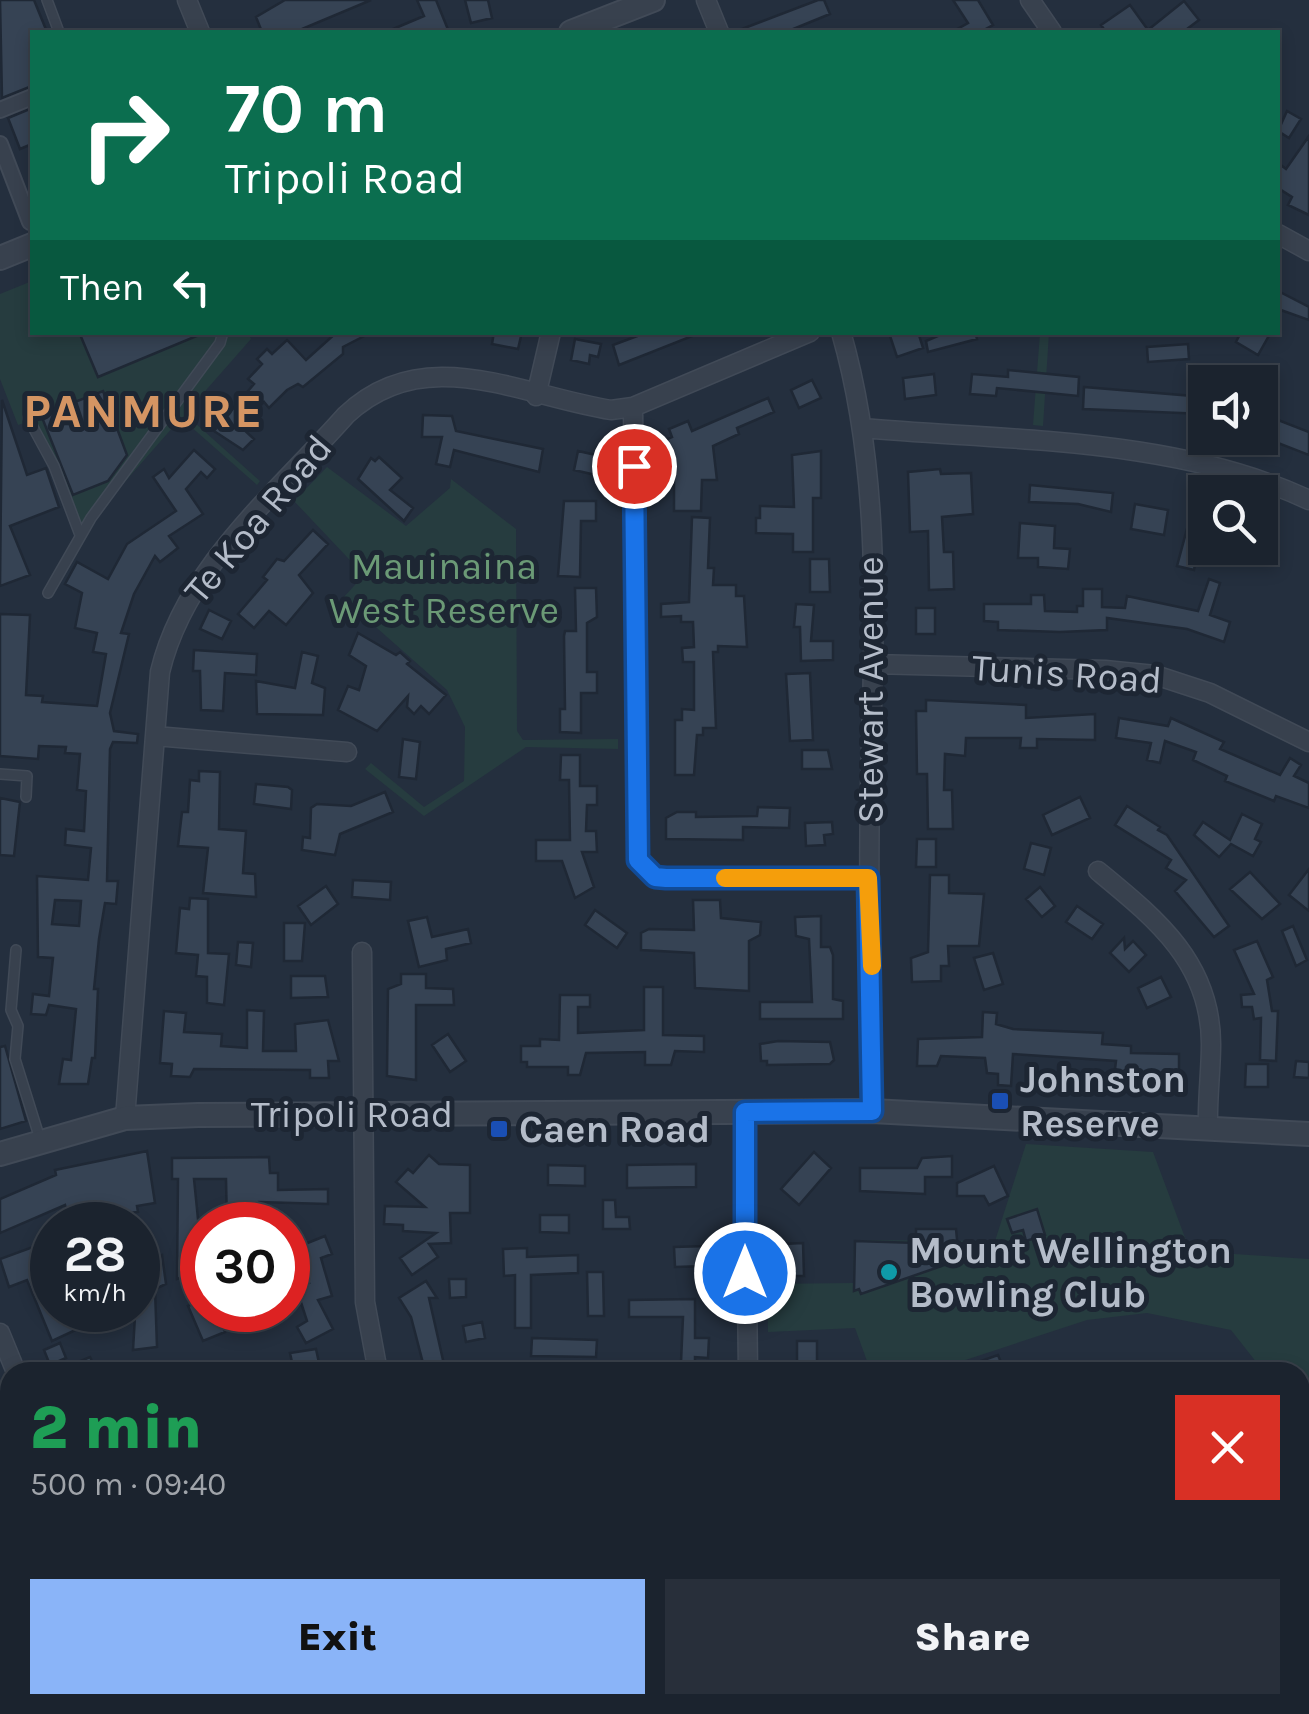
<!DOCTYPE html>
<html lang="en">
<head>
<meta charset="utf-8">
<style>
	:root { --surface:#1b232e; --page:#282f3a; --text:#f1f3f6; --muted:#a0a4aa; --line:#39404a; --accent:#8ab4f8 }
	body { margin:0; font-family:Karla,sans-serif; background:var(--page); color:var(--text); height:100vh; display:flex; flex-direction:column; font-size:38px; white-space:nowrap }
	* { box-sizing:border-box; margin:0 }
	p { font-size:32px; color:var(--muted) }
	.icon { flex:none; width:55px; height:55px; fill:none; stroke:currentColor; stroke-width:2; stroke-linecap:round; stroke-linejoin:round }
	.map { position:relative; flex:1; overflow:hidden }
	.side { position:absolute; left:0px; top:1362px; width:1310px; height:352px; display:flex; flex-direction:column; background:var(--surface); border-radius:30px 30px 0 0; box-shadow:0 5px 15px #0003,0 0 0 2px var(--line) }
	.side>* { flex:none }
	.banner { position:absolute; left:30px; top:30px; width:1250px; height:305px; border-radius:0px; box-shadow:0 5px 15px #0003,0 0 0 2px var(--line); background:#0b6e4f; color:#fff; overflow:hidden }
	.fabs { position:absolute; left:1188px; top:365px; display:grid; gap:20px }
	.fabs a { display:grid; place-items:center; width:90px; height:90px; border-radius:0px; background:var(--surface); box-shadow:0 5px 15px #0003,0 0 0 2px var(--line); font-size:50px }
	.speed { position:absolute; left:30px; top:1202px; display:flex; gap:20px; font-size:50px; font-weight:700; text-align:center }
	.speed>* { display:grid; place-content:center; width:130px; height:130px; border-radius:50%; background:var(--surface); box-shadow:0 5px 15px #0003,0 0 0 2px var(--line); line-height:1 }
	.speed small { font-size:25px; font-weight:400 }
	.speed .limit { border:15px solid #d22; background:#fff; color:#111 }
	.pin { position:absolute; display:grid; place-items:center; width:85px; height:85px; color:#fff; margin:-42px; border:5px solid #fff; border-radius:50%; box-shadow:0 2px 10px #0007 }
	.me { position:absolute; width:110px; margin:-55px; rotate:0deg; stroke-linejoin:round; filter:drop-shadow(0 0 8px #0008) }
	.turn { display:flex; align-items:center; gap:35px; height:210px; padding:0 30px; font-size:45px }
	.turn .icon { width:130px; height:130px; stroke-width:2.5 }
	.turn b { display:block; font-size:70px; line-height:85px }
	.then { display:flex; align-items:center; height:95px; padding:0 30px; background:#0003; gap:20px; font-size:38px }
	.round { display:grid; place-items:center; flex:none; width:105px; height:105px; border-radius:0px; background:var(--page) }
	.head { display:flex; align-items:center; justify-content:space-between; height:170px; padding:0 30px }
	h1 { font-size:60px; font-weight:800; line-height:75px; color:#1e9e55 }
	.action { display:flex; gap:20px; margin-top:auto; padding:20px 30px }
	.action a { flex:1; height:115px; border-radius:0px; background:var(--accent); color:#111; font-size:40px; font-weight:800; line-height:115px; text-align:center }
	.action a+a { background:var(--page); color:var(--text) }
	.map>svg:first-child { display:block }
	.green { fill:#263c3f }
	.building { fill:#364354; stroke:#1f2835; stroke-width:2.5; fill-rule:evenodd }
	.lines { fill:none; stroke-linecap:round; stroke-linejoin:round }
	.service-casing { stroke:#414a57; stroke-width:12 }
	.pedestrian-casing { stroke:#414a57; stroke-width:18 }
	.minor-casing { stroke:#414a57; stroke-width:21 }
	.tertiary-casing { stroke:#414a57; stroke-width:26 }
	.service { stroke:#38414e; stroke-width:9 }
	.pedestrian { stroke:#38414e; stroke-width:14 }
	.minor { stroke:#38414e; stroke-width:18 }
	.tertiary { stroke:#38414e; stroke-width:22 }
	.route-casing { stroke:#114b97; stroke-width:25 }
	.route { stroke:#1a73e8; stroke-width:18 }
	.slow { stroke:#f59e0b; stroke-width:18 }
	.transit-dot { fill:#1a4fb4; stroke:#1d2633; stroke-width:4 }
	.culture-dot { fill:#0f9aa8; stroke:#1d2633; stroke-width:4 }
	.labels { text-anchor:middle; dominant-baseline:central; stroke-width:10; stroke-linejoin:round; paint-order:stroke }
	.street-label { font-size:38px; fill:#b4bcc9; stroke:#1d2633 }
	.park-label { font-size:38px; fill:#6b9a76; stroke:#1d2633 }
	.poi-label { font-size:38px; font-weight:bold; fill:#b4bcc9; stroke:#1d2633; text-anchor:start }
	.district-label { font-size:48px; font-weight:bold; letter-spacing:2.5px; fill:#d59563; stroke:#1d2633 }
</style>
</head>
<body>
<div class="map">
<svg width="1309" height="1714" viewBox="0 0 1309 1714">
	<rect width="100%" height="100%" fill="#242f3e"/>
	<path class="green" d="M32 281V332L248 333 251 339 185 414 260 481 257 485 181 418 94 517 85 540 74 531 33 420 18 425 0 379V294Z
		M1040 333H1049L1043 426 1033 425Z
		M327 467 406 526 450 488 451 479 516 529 517 731 523 740 618 739V749L526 747 424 816 365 769 371 763 424 807 464 781 465 727 447 690 343 598 364 575 294 501Z
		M1026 1144 1153 1152 1190 1251 1309 1259V1429L1300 1417V1372H1264L1231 1330 1147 1313 1087 1320 929 1372H871L855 1328 768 1332 767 1284 853 1283 854 1240 995 1241Z
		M644 1705H699L703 1714H648Z"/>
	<path class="building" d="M0 0H34L47 32H32V86L2 98Z
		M285 0H371L295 32H262L256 17Z
		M417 0H436L449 32H386L424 16Z
		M465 0H488L492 18 471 23Z
		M818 0H824L830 14 786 32H734Z
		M953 0H978L993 25 980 32H952L968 23Z
		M1184 1 1199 20 1183 32H1106L1101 25 1130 5 1148 30Z
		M32 108V144L20 149 8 118Z
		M1287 111 1301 119 1289 138 1278 131Z
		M1309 136V215L1288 205 1292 197 1278 188V163L1286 169Z
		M1278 291 1309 307V320L1278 309Z
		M79 332H204V333L98 377Z
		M337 332H372L343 347V354L303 387 298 384 287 390 269 408 264 402 241 427 254 439 243 450 214 431 254 384 248 379 262 364 257 359 267 349 272 354 287 340 306 360Z
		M494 332H522L518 349 492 344Z
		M648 332H700V333L619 365 613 345Z
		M900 332H918L923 348 897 357 890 336Z
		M947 332H975L977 339 928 352 926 341Z
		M1241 332H1271L1258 355 1236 342Z
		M575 339 601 344 598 357 590 355 589 364 571 360Z
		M1188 344 1189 359 1148 362 1147 347Z
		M1008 370 1079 377 1078 396 997 388 996 396 970 394 972 374 1008 377Z
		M934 374 936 395 905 399 903 378Z
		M812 380 821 398 799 408 791 390Z
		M1084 387 1205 397V414L1083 409Z
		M103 391 127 455 108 481 73 495 41 415Z
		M768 398 774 412 737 428 739 434 713 446 717 480H702L701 511H674V480L665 440 672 437 669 429 688 421 692 431Z
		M2 400 27 475 46 468 59 507 10 526 30 575 0 586Z
		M423 415 452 416 456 431 543 449 539 472 454 450 450 467 436 464 442 437H422Z
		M1265 415 1309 432V455L1260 436Z
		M194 450 215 469 207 478 201 472 186 489 203 514 169 536 178 548 160 562 155 556 134 594 121 633 129 634 110 713 114 731 138 734 137 743 113 742 110 749 107 881H118L116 904 105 903 99 939 94 989H98L95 1058H92L88 1084H59L63 1059 71 1060 76 1009 49 1005 46 1015 31 1014 33 994 49 996 53 958 38 957 37 876 88 880 91 848 65 845 66 829 84 831 86 791 77 790 80 754 65 753 66 747 39 746 38 759 0 756V614L30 615 26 695 43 696 42 702 97 706 106 654 93 652 97 633 75 628 82 593 65 584 77 562 108 579 127 544 176 511 153 477 164 469 169 478ZM55 900 81 901 79 926 52 924Z
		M578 451 605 457 600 476 574 470Z
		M821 451V498H813V552H793V534L756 533V518H760V506L794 507 792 455Z
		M379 457 402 478 390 490 413 508 404 521 358 479 371 458 375 461Z
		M940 469 941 474 971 473 973 514 942 517 944 552H953L954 589 929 590 928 531 910 532 908 472Z
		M1030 485 1113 493 1111 512 1078 504 1029 502Z
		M564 501H596V521H581L580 577 558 576Z
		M1135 504 1168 510 1164 535 1131 529Z
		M1191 514 1205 518V538L1200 537 1194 570 1177 566Z
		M692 517 710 518 708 568H714L713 585H736V596H744L747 647 718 646V652H713L716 728H703V735H697L694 775H675V720H682V709L694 710V662H683L682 648 694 647 693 622H681V616L661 617V604L689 602Z
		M1020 523 1055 526 1054 548 1070 549 1068 569 1038 567V558H1018Z
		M313 530 328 544 299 575 313 593 286 625 269 611 254 628 238 614 267 580 263 577 277 559 284 561Z
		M810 559H829L830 592H810Z
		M1209 579 1220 583 1210 615 1230 622 1224 642 1187 629 1107 618V630L1060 632 998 630V622L984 621V604H1031V595H1044L1045 611 1077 612V606H1083V589H1102V607L1125 608 1127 596 1198 611Z
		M575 588H596L597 617 587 623V672H597V693H581V733L560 732V709H565L564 636 565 631H576Z
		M796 604 814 605 811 641H833V660L801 661 800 627H794Z
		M916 608H935V634H916Z
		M209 610 231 621 222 639 200 629Z
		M358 633 396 655 400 652 410 661 407 664 446 695 429 714 421 706 414 714 407 707 408 696 377 731 338 710 348 686 359 690 366 666 349 655Z
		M194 650 257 654 256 675 225 673 223 711 201 710 200 671H193Z
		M302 652 318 656 312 683 325 688 323 715 257 714 256 681 295 688Z
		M810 673 813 740 790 741 786 674Z
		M926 700 1026 705V718L1095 714V740L1037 739V748H1020L1021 738H966L965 756 945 754 944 790H952L953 829H928L927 774H917L916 711H926Z
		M1119 718 1168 726 1171 718 1224 742 1220 749 1280 775 1290 758 1301 765 1294 776 1309 783V808L1276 796 1274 801 1225 781 1227 776 1193 760 1196 752 1165 741 1160 763 1147 760 1151 743 1116 738Z
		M403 739 420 742 416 779 399 777Z
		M802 750H828L832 769H802Z
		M561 755H580V786H597V805H587L586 831H596L597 852H582L594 887 575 898 562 861H536V840H570L569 780H560Z
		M199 771 220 772 219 829 246 831 243 873 255 874 256 897 203 893 208 848 178 846 182 812H188L190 780 199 781Z
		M256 784 288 787 292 790 291 809 254 804Z
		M385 792 393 812 340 834 335 855 302 850 303 837 310 838 311 808 317 804 351 806Z
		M1080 797 1090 818 1052 835 1043 815Z
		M0 798 20 802 14 856 0 855Z
		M1127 806 1160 827 1158 830 1167 835 1229 926 1214 937 1175 891 1186 880 1166 868 1171 860 1115 825Z
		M758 807 790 808 789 828 743 827V840L666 839V818L677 812H696V817L757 816Z
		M1242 814 1262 824 1255 839 1261 842 1253 856 1231 844 1219 857 1194 835 1203 822 1230 840Z
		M832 822 833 834 824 835 825 845 806 846 805 823Z
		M917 839H936V867H916Z
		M1031 843 1051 848 1044 875 1024 869Z
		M1309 869V911L1289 895Z
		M1250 872 1280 904 1262 919 1230 889Z
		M930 875H949V893L984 894 979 946H948L949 966H941V981L912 982 911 958 928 952Z
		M353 880 391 882 390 900 352 897Z
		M326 886 338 904 311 925 298 906Z
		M1040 887 1055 906 1042 917 1026 899Z
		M190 898 208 899V953L229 954 224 1005 207 1003V977L196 976 198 955 176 953 180 908 189 909Z
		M693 900H720L721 918 761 922 760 935 749 941V991L695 988 694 953 641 950V933L649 929 694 930Z
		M1077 906 1103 924 1092 939 1066 922Z
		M595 910 627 933 617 948 585 925Z
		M821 916V947H830L833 955V999L843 1001V1019H760V1002H812L809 939 796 936 795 917Z
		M427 917 432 937 468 929 471 943 446 949 447 960 419 967 408 921Z
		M284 923H305L302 961H284Z
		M1293 926 1307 960 1296 966 1282 931Z
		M1124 938 1125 949 1133 941 1146 955 1129 972 1110 953Z
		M1257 941 1273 977 1267 980 1272 1011H1278L1276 1061 1260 1060 1261 1018 1254 1019 1252 1007H1242L1241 995 1254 994 1234 950Z
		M238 942 253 943 251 967 236 965Z
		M993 953 1003 984 984 990 974 958Z
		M401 974H426V988L453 989 454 1005H416V1080L387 1076 388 989 401 984Z
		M291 976H325L328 997 291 998Z
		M1161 977 1171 997 1147 1008 1138 988Z
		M644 987H663V1035L704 1036V1052L675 1051 671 1065H645V1052L586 1053 580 1075H568V1067H527V1062H521V1046H540V1039L559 1040 560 995H590V1007H578V1033L644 1030Z
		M247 1010 264 1011 263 1051H296L295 1024 328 1020 339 1061H328L329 1078H310V1070L194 1069 190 1077 171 1076 172 1064 160 1063 164 1011 186 1013 184 1032 222 1034 221 1046 247 1048Z
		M983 1012 997 1013 996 1024 1013 1029 1103 1033 1102 1044 1131 1046V1053L1179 1054V1074L1114 1077 1116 1061 1013 1054 1011 1086 998 1085V1074L987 1073 985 1058 941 1056 937 1066H917L918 1039 982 1037Z
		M448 1034 466 1061 450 1072 432 1045Z
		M778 1041 830 1042 834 1060 830 1064 767 1065V1061H761L760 1044Z
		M5 1046 26 1121 0 1129V1047Z
		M1296 1061 1309 1062V1078L1294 1077Z
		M1246 1064H1268V1087H1245Z
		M147 1151 155 1203 137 1206 138 1212 119 1214 118 1207 93 1214 95 1222 85 1225H70L65 1205 0 1233V1199L56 1175 55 1170Z
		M814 1152 831 1168 799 1205 781 1189Z
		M429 1155 439 1164 470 1165V1213H450L451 1243 429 1244 438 1257 412 1275 400 1258 436 1233 403 1231V1225L384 1224 385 1206 425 1207 396 1182 408 1169 413 1173Z
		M952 1156V1177H925V1194L860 1191V1168H917L922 1158Z
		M269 1157 270 1173H278V1190L328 1189V1204L259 1202V1225H227L226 1179H194L202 1259 189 1265 193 1273 177 1279 178 1179H172V1158Z
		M696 1164V1187L627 1188V1165Z
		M548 1165 585 1166V1186L548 1185Z
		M994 1166 1008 1196 989 1205 984 1196H957V1183Z
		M603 1200H615L616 1217H629L630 1229H603Z
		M1037 1209 1045 1235 1026 1241 1023 1230 1012 1233 1007 1219Z
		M540 1215H569V1233L540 1232Z
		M916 1229H956L959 1260 861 1294 859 1289 854 1291 855 1241 916 1243Z
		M325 1236 332 1254 321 1258 332 1296 318 1300 333 1329 306 1343 297 1327 307 1321 296 1287 309 1283 295 1248Z
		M52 1240V1310H90L95 1321 52 1341 27 1280 9 1287 0 1259Z
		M803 1243 804 1276H782V1244Z
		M707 1246 708 1266 675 1267 674 1247Z
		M527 1248V1257L578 1255V1273L531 1275V1328H515V1275L504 1276 503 1249Z
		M162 1255 166 1284 155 1289 157 1347 133 1350 138 1265Z
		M587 1272H603L604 1316H588Z
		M449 1279H466V1297L450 1298Z
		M426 1281 437 1298H429L443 1360 452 1372H413L424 1367 411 1317 399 1298Z
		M695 1299V1338H709L708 1358 695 1357V1362H681L683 1317H629V1300Z
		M202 1300V1310H215L225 1332 203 1341 188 1306Z
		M482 1322 485 1338 466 1342 463 1326Z
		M532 1338 597 1340 596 1357 531 1356Z
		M797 1341H817V1372H797Z
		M60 1343 66 1358 50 1365 44 1350Z
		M316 1349 321 1372H300L299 1366 293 1367 290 1353Z
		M998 1355 1005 1372H953L952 1371Z
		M90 1357 97 1372H54Z"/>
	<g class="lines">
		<defs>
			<path id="service" d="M47 0 59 32
				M28 418 54 466 80 535
				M48 593 91 518 220 343 223 332
				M0 774 27 776 26 797
				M16 950 11 1010 18 1026 15 1059 40 1139"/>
			<path id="pedestrian" d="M0 110 32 97
				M0 144 30 222"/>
			<path id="minor" d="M187 0 200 32
				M706 0 719 32
				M1030 0 1052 32
				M1278 234 1309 251
				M841 332C884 481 873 640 870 792 868 898 870 1005 872 1111
				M536 396 551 332
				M633 407 638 860 655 877 666 878 868 877
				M863 428C1009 441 1175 437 1309 500
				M872 664 1105 670 1155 675 1210 693 1309 742
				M155 736 347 752
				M1098 871C1155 918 1211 962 1211 1044 1211 1072 1207 1100 1208 1128
				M362 952 365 1302 378 1372
				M745 1112 748 1372
				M125 1118 160 672C185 567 277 493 346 415 424 341 519 395 611 410L633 407 810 332
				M0 1333 16 1372
				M153 1705 156 1714
				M512 1705 516 1714
				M840 1705 843 1714
				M1121 1714 1148 1705"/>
			<path id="tertiary" d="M571 32 653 0
				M0 258 32 245
				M0 1154 125 1118 198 1115 872 1111 1309 1134"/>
		</defs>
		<use href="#service" class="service-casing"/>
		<use href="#pedestrian" class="pedestrian-casing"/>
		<use href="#minor" class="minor-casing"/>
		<use href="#tertiary" class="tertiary-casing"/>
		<use href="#service" class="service"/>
		<use href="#pedestrian" class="pedestrian"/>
		<use href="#minor" class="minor"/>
		<use href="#tertiary" class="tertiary"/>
	</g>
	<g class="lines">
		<defs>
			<path id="route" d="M634 466 638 860 655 877 666 878H868L872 1111 745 1112V1273"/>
		</defs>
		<use href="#route" class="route-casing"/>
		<use href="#route" class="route"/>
		<path class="slow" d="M725 878H868L872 966"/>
	</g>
	<g class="transit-dot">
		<rect x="990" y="1091" width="20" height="20" rx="5"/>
		<rect x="489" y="1119" width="20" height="20" rx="5"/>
	</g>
	<circle class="culture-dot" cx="889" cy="1272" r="10"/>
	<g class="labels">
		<g class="street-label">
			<text transform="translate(258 519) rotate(-50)">Te Koa Road</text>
			<text transform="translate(1067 674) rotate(4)">Tunis Road</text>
			<text transform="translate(870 690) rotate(-90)">Stewart Avenue</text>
			<text x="352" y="1114">Tripoli Road</text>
		</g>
		<g class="park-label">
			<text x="444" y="566">Mauinaina<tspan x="444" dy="44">West Reserve</tspan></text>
		</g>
		<g class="poi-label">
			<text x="1020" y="1079">Johnston<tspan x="1020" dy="44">Reserve</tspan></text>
			<text x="519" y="1129">Caen Road</text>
			<text x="909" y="1250">Mount Wellington<tspan x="909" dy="44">Bowling Club</tspan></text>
		</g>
		<g class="district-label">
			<text x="144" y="411">PANMURE</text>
		</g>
	</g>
</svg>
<div class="fabs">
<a><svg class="icon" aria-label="sound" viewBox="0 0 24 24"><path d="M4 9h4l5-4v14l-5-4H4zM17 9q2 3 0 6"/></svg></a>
<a><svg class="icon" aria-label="search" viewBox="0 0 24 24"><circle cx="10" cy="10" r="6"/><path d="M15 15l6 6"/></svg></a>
</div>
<div class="speed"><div>28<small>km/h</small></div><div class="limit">30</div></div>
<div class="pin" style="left:634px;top:466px;background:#d93025"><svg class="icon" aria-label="arrive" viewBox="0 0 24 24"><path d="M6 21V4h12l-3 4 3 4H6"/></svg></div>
<svg class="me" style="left:745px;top:1273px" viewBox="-20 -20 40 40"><circle r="17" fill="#1a73e8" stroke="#fff" stroke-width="3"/><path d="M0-11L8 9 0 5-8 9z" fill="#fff"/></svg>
<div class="banner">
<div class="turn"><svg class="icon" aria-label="right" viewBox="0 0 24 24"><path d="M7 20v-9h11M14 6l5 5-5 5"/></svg><div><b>70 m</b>Tripoli Road</div></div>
<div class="then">Then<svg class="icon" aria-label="left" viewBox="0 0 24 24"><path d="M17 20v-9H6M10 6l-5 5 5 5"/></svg></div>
</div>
<section class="side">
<div class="head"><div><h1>2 min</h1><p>500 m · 09:40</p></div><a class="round" style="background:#d93025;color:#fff"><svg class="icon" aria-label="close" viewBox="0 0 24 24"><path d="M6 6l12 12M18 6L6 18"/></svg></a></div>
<div class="action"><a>Exit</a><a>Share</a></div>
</section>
</div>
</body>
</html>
